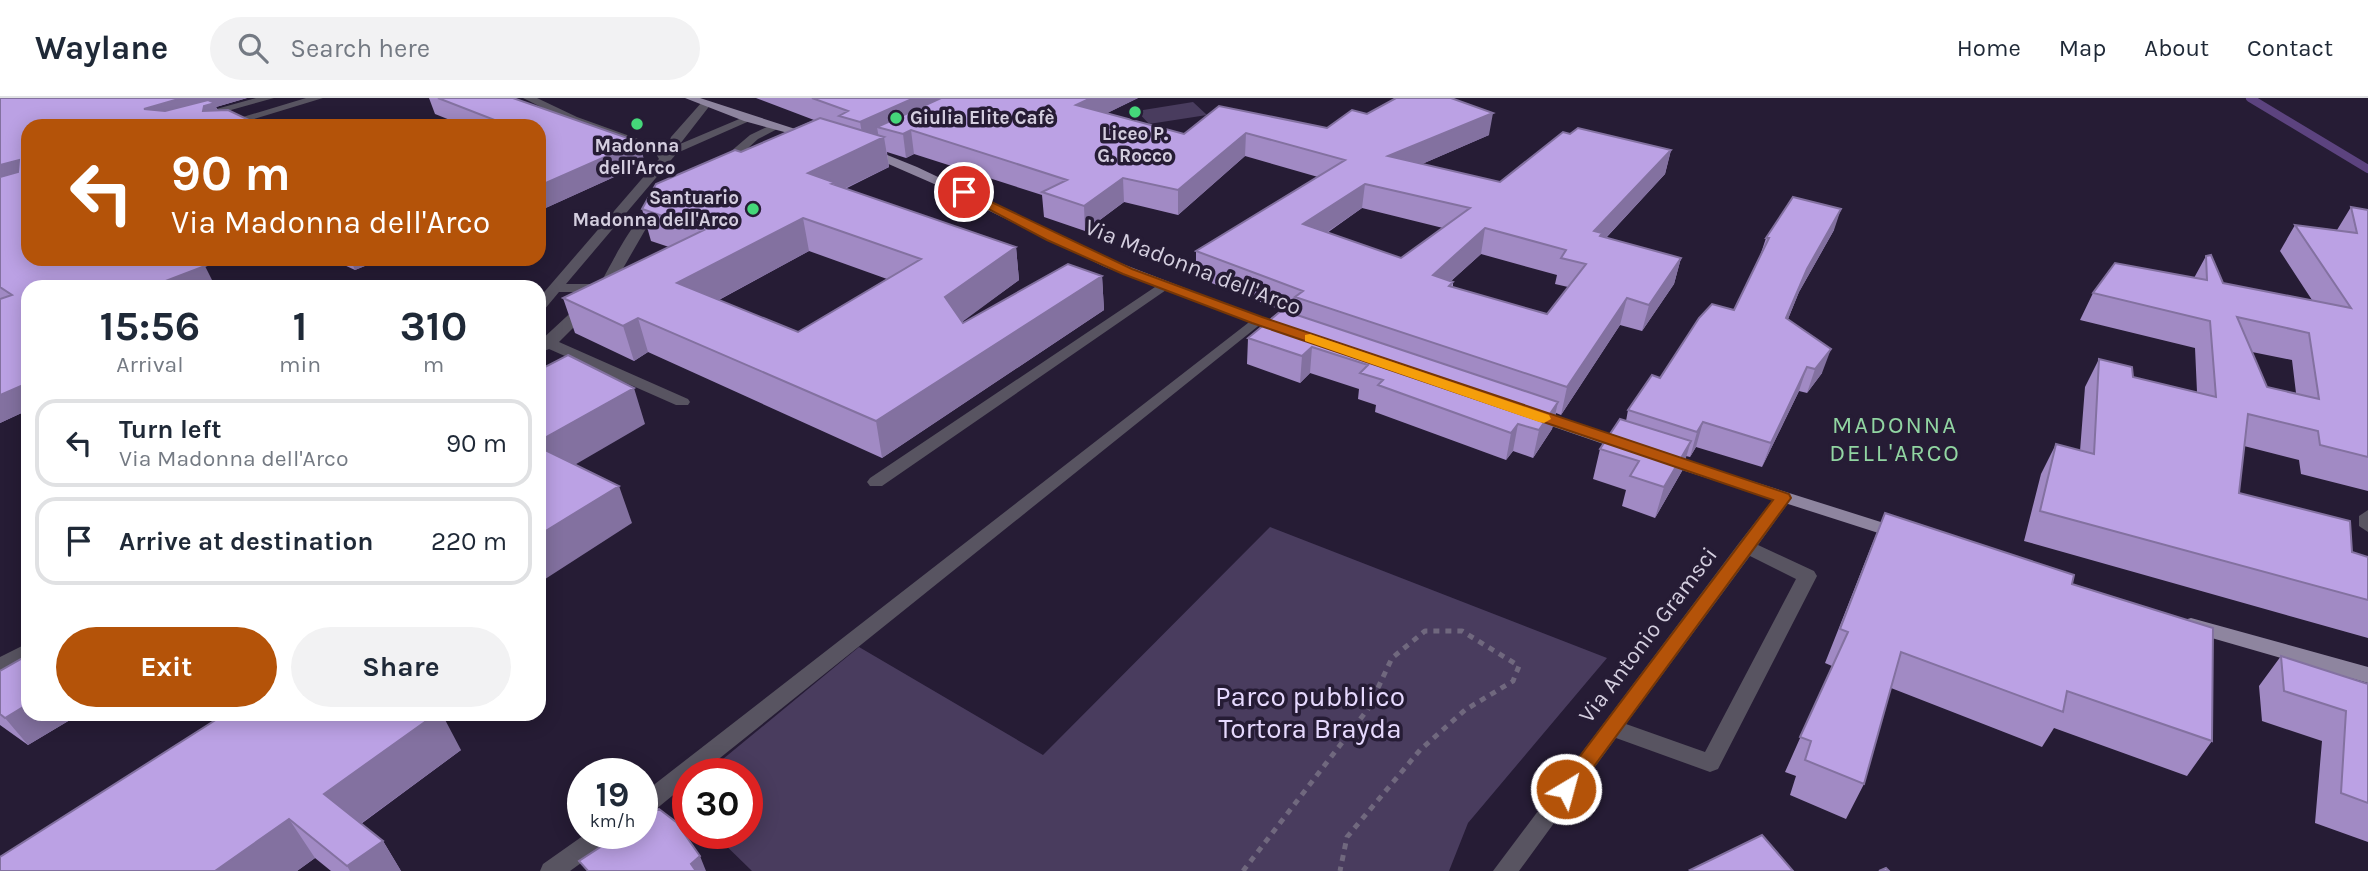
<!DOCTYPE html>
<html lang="en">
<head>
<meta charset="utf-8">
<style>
	:root { --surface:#fff; --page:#f2f2f3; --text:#1f2937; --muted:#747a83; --line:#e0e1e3; --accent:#b45309 }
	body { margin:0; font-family:Karla,sans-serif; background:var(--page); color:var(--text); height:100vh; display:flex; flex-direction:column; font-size:26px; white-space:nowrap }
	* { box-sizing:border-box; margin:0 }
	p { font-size:23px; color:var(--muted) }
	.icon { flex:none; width:38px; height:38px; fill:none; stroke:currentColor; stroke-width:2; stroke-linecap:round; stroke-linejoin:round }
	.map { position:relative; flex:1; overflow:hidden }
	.drawer { position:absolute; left:21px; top:182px; width:525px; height:441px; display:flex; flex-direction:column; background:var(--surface); border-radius:21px; box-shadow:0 4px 18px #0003 }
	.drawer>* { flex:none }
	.top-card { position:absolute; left:21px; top:21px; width:525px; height:147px; border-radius:21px; box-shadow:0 4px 18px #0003; background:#b45309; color:#fff; overflow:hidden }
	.speed { position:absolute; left:567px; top:660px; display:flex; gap:14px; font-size:35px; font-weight:700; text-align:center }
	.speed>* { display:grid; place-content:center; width:91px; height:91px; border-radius:50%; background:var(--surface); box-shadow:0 4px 18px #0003; line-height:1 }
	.speed small { font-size:18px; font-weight:400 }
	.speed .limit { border:10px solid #d22; background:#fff; color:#111 }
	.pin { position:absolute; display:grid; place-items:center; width:60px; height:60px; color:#fff; margin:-30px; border:4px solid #fff; border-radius:50%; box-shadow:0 2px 7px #0007 }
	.me { position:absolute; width:77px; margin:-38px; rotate:37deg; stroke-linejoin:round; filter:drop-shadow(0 0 5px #0008) }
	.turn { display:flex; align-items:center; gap:24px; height:147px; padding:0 35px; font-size:32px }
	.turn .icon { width:91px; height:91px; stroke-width:2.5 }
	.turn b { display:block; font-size:49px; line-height:60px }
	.eta { display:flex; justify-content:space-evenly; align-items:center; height:119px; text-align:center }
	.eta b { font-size:42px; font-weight:700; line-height:49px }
	.button { display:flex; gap:14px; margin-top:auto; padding:14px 35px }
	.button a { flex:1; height:80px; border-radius:42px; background:var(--accent); color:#fff; font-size:28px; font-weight:700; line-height:80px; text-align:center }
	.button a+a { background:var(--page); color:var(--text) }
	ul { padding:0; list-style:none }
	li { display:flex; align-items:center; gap:21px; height:88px; margin:0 14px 10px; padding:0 21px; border:4px solid var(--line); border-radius:21px }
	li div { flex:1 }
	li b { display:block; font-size:26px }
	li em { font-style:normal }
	header { display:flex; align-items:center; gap:42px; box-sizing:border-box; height:98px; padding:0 35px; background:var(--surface); border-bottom:2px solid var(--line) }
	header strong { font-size:33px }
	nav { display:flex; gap:38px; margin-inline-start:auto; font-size:24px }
	.search { width:490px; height:63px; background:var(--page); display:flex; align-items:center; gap:18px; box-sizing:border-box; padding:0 24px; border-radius:38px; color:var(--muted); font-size:26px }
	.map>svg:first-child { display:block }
	.green { fill:#493c5e }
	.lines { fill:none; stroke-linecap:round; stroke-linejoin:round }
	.stream { stroke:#5c437f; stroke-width:8 }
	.path { stroke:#70687e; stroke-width:5; stroke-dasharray:6 6; stroke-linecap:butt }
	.minor { fill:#585461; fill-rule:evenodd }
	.major { fill:#8e859f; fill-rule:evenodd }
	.wall { fill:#a18ac4; fill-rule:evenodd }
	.shaded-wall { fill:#8371a0 }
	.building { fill:#bba1e4; stroke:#8371a0; stroke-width:2; fill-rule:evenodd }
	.route { fill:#b45309; stroke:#753606; stroke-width:2 }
	.slow { fill:#f59e0b }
	.poi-dot { fill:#45d77a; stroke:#261c35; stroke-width:2.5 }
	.labels { text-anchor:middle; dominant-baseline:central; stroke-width:7; stroke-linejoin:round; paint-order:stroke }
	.far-poi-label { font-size:19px; font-weight:bold; fill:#d4cedf; stroke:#261c35 }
	.street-label { font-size:23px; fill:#d4cedf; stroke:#261c35 }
	.neighbourhood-label { font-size:24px; letter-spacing:2px; fill:#91d5a2; stroke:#261c35 }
	.near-park-label { font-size:28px; fill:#e6d9fe; stroke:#261c35 }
</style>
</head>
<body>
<header>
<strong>Waylane</strong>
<div class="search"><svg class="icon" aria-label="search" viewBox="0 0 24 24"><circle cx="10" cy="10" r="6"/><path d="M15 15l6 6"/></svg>Search here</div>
<nav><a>Home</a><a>Map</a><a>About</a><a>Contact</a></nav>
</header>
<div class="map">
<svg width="2368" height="773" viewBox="0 0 2368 773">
	<rect width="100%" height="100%" fill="#261c35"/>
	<path class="green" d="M1193 4 1207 17 1149 26 1137 13Z
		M1270 429 1607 560 1468 725 1449 773H752L713 735H747V676L706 675 859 549 1043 657Z"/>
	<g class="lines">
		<path class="stream" d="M2250 0 2368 71"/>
		<path class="path" d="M1243 773 1368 611 1392 560 1425 533H1462L1519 568 1513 583 1465 612 1420 652 1347 739 1340 773"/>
		<path class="minor" d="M256 0H274L174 28H155Z
			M306 0H323L231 28H213Z
			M523 0H537L577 19 663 50 666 54 671 39 702 4 711 6 680 46 744 19 754 21 677 55 566 186H600C612 166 641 101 666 105V111L652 120 610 193 559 244 688 301 690 304 688 307H676L549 251 539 255V244L593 194H559L544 212 539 213V200L659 61 655 54 569 23Z
			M773 26 783 28 758 41 724 72H716V66L750 37Z
			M1164 183 1169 184V190L882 388H870L867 384 870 380Z
			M1257 218 1262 219V225L700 676H688V685L650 716 642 718V696Z
			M1783 394 1792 400 1758 447 1814 473 1817 478 1718 671 1710 674 1616 640 1519 773H1493L1739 445 1777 396ZM1750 458 1796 481 1705 654 1626 626Z
			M2368 412V434L2359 428V418Z
			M28 545V562L0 576V559Z
			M587 735H617L613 742 570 773H540L543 766Z"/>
		<path class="major" d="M685 0H700L820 39 814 42 744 23Z
			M865 48 917 69 1115 163 1296 233 1289 237 1284 236 1105 169 932 85 861 54 859 52Z
			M1531 311 1633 344 1635 348 1633 352H1621L1525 319 1523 316Z
			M1663 355 1906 432 1909 436 1900 442 1894 440 1657 364 1654 360Z
			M2191 520 2368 569V585L2184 532 2181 527 2184 522Z"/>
	</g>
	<path class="wall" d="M0 0H247L216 9 218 12 249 22 251 28H28V161L215 188 28 189V312L0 325Z
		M429 0H513L645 65 539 113V28H465L435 16Z
		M756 0H1138L1107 15 1184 36 1327 30 1367 16 1489 37 1422 66 1500 84 1570 36 1671 52 1665 76 1606 140 1681 160 1674 186 1642 233 1620 227 1561 317 1556 315 1552 331 1533 360 1513 353 1506 362 1375 314 1376 307 1358 301 1359 291 1310 275 1300 285 1247 266 1248 240 1281 212 1196 179V153L1318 79 1245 58 1178 117 1124 104 1085 133 1044 119 1042 97 914 56 906 60 887 54 889 69 845 91 1016 149 1019 182 962 223 963 225 1102 178 1104 212 882 360 648 254 634 263 575 235 563 200 669 149 651 143 642 111 741 54 814 22ZM1362 110 1443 130 1401 160 1327 135ZM809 153 887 181 798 234 719 202ZM1481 156 1557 177 1555 186 1568 189 1547 216 1453 189V184L1451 183Z
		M2351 109 2368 112V393L2301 376 2299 362 2244 348 2239 395 2352 454 2368 459V540L2024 443 2041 376 2056 346 2080 353 2085 289 2099 261 2133 279 2197 294 2195 250 2080 222 2093 195 2194 180 2206 158 2223 185 2312 202 2280 153 2295 127 2337 132ZM2252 254 2292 262 2296 295 2267 289Z
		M1834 132 1799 194 1788 221 1822 275 1807 295 1799 293 1762 369 1696 349 1690 359 1686 358 1682 373 1655 420 1622 408 1626 392 1593 381 1600 351 1626 323 1628 312 1660 280 1734 212 1760 158 1766 140Z
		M331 161H382L355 172Z
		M1885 415 2072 486 2212 643 2187 678 2054 630 2042 649 1891 590 1864 686 1846 721 1790 697 1796 678 1785 674 1832 568 1825 565 1871 449Z
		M2281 558 2368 586V744L2315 725 2322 643 2262 623 2259 588Z
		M0 573 28 616H80L28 647 0 627Z
		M225 616 461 652 361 726 383 743 401 773H331L315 760 297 773Z"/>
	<path class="shaded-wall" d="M182 0H247L216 9 223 22 154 28 144 11Z
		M914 0H966L877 29 879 41 864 47 860 24Z
		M1091 0H1138L1077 30 1076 7Z
		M1493 15 1489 37 1385 82 1388 58Z
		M249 22 251 28H228Z
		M911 32 914 56 906 60 903 36Z
		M1246 35 1245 58 1178 117V92Z
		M884 39 889 69 837 94 808 75Z
		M639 44 645 65 539 113V88Z
		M1671 52 1665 76 1600 146 1594 133Z
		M19 62 28 77 0 88V67Z
		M1123 80 1124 104 1085 133 1084 108Z
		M1365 86 1362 110 1301 152 1303 126Z
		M1841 111 1834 132 1799 194 1779 243 1786 220 1807 171Z
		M803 120 809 153 687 219 677 185Z
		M1485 130 1481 156 1429 203 1433 177Z
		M1016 149 1019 182 950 233 945 199Z
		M1681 160 1674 186 1642 233 1649 207Z
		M350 161H382L355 172Z
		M205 168 215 188 150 189Z
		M1102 178 1104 212 882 360 876 323Z
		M1627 200 1620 227 1561 317 1567 289Z
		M638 220 648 254 634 263 623 228Z
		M1312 249 1310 275 1300 285 1302 258Z
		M1831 251 1822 275 1807 295 1815 271Z
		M1807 269 1799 293 1762 369 1771 345Z
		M28 285V312L0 325V297Z
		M634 290 645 326 547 383 539 363V343Z
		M1558 304 1552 331 1533 360 1539 332Z
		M1703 324 1696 349 1690 359 1697 334Z
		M1518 326 1513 353 1506 362 1511 335Z
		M1691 343 1682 373 1655 420 1664 389Z
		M619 388 632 425 539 485V437Z
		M28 606V616H80L28 647 5 620Z
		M436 616H442L461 652 348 735 324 696Z
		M289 721 315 760 297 773H215Z
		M383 743 401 773H350L347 768Z
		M700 758 706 773H694L691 766Z"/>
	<path class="building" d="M0 0H182L144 11 165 13 208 2 215 5 204 8 203 13 228 12 249 22 228 28H28V161H187L205 168 150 189H28V285L0 297V201L12 197 0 189V79L18 74 19 62 0 67Z
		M438 0H513L639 44 539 88V28H500L505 26Z
		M812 0H914L860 24 839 18 848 13Z
		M941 0H1091L1076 7 1184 36 1219 8 1327 30 1352 12 1367 16 1396 0H1451L1493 15 1388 58 1500 84 1563 34 1570 36 1578 30 1671 52 1594 133 1602 135 1600 138 1681 160 1649 207 1627 200 1567 289 1295 199 1303 193 1196 153 1345 62 1246 35 1178 92 1123 80 1084 108 1042 94 1067 82 911 32 903 36 877 29ZM1365 86 1470 110 1401 160 1303 126ZM1485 130 1566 152 1561 160 1586 166 1547 216 1449 188 1453 184 1433 177Z
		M820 20 884 39 808 75 836 85 832 86 1016 149 945 199 963 225 1068 166 1102 178 876 323 638 220 623 228 563 200 704 132 642 111 656 86 735 52 741 54ZM803 120 921 161 798 234 677 185Z
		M1793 99 1841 111 1807 171 1786 220 1831 251 1815 271 1807 269 1771 345 1703 324 1697 334 1628 312 1652 277 1660 280 1699 220 1712 206 1734 212 1769 140H1766Z
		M2351 109 2368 112V359L2320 347 2318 333 2248 316 2239 395 2350 423 2352 454 2368 459V502L2040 413 2056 346 2094 356 2099 261 2132 269 2133 279 2216 299 2210 223 2093 195 2115 165 2207 182 2206 158 2211 157 2223 185 2351 210 2295 127 2357 135ZM2237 219 2309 235 2319 301 2267 289Z
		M1282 212 1558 304 1539 332 1518 326 1511 335 1378 287 1383 282 1360 275 1368 267 1312 249 1302 258 1248 240Z
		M568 257 634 290 539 343V272Z
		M1620 321 1691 343 1664 389 1630 378 1639 363 1600 351Z
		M539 349 619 388 539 437Z
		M1885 415 2074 477 2072 486 2213 530 2212 643 2067 593 2063 614 1901 554 1864 686 1805 662 1811 643 1800 639 1848 534 1840 531Z
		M28 557V606L5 620 0 616V573Z
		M2281 558 2368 586V705L2341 695 2346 613 2284 593Z
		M225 616H436L324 696 383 743 347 768 289 721 215 773H0V759Z
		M659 711 676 724 700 758 691 766 696 773H588L579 763 622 735H642V721Z
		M1762 737 1793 773H1692L1690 772Z
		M1886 770 1889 773H1879Z"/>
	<path class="route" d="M964 91 1132 171 1262 219 1789 396 1791 400 1573 697H1559L1556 691 1559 686 1773 402 1252 225 1123 176 1047 142 960 96 958 94Z"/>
	<path class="slow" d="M1310 236 1549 317 1551 321 1544 325 1539 324 1305 243V237Z"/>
	<g class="poi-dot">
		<circle cx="1135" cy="14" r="7"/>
		<circle cx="896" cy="20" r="7"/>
		<circle cx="637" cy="26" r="7"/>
		<circle cx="753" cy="111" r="7"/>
	</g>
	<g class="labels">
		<g class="far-poi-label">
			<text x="910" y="20" text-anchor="start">Giulia Elite Cafè</text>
			<text x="1135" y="36">Liceo P.<tspan x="1135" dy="22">G. Rocco</tspan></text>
			<text x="637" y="48">Madonna<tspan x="637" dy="22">dell'Arco</tspan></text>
			<text x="739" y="100" text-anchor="end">Santuario<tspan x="739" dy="22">Madonna dell'Arco</tspan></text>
		</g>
		<g class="street-label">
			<text transform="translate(1193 169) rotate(21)">Via Madonna dell'Arco</text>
			<text transform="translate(1648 537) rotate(-53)">Via Antonio Gramsci</text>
		</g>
		<g class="neighbourhood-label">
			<text x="1895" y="327">MADONNA<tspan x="1895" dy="28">DELL'ARCO</tspan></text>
		</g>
		<g class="near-park-label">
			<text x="1310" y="598">Parco pubblico<tspan x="1310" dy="32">Tortora Brayda</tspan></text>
		</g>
	</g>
</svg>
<div class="speed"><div>19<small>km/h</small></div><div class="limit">30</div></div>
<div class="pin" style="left:964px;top:94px;background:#d93025"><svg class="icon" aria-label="arrive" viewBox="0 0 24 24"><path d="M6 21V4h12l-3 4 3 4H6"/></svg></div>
<svg class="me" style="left:1566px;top:691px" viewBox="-20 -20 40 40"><circle r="17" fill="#b45309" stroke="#fff" stroke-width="3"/><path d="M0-11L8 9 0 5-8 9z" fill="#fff"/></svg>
<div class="top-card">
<div class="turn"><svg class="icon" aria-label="left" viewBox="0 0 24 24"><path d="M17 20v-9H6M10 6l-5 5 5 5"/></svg><div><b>90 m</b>Via Madonna dell'Arco</div></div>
</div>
<section class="drawer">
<div class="eta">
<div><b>15:56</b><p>Arrival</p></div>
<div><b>1</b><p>min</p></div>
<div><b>310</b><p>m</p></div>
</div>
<ul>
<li><svg class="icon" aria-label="left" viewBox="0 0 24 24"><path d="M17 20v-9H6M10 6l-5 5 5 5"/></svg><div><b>Turn left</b><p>Via Madonna dell'Arco</p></div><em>90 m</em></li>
<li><svg class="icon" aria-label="arrive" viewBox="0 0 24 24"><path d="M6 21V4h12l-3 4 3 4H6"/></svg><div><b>Arrive at destination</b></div><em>220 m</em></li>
</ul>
<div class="button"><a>Exit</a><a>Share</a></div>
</section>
</div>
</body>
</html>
